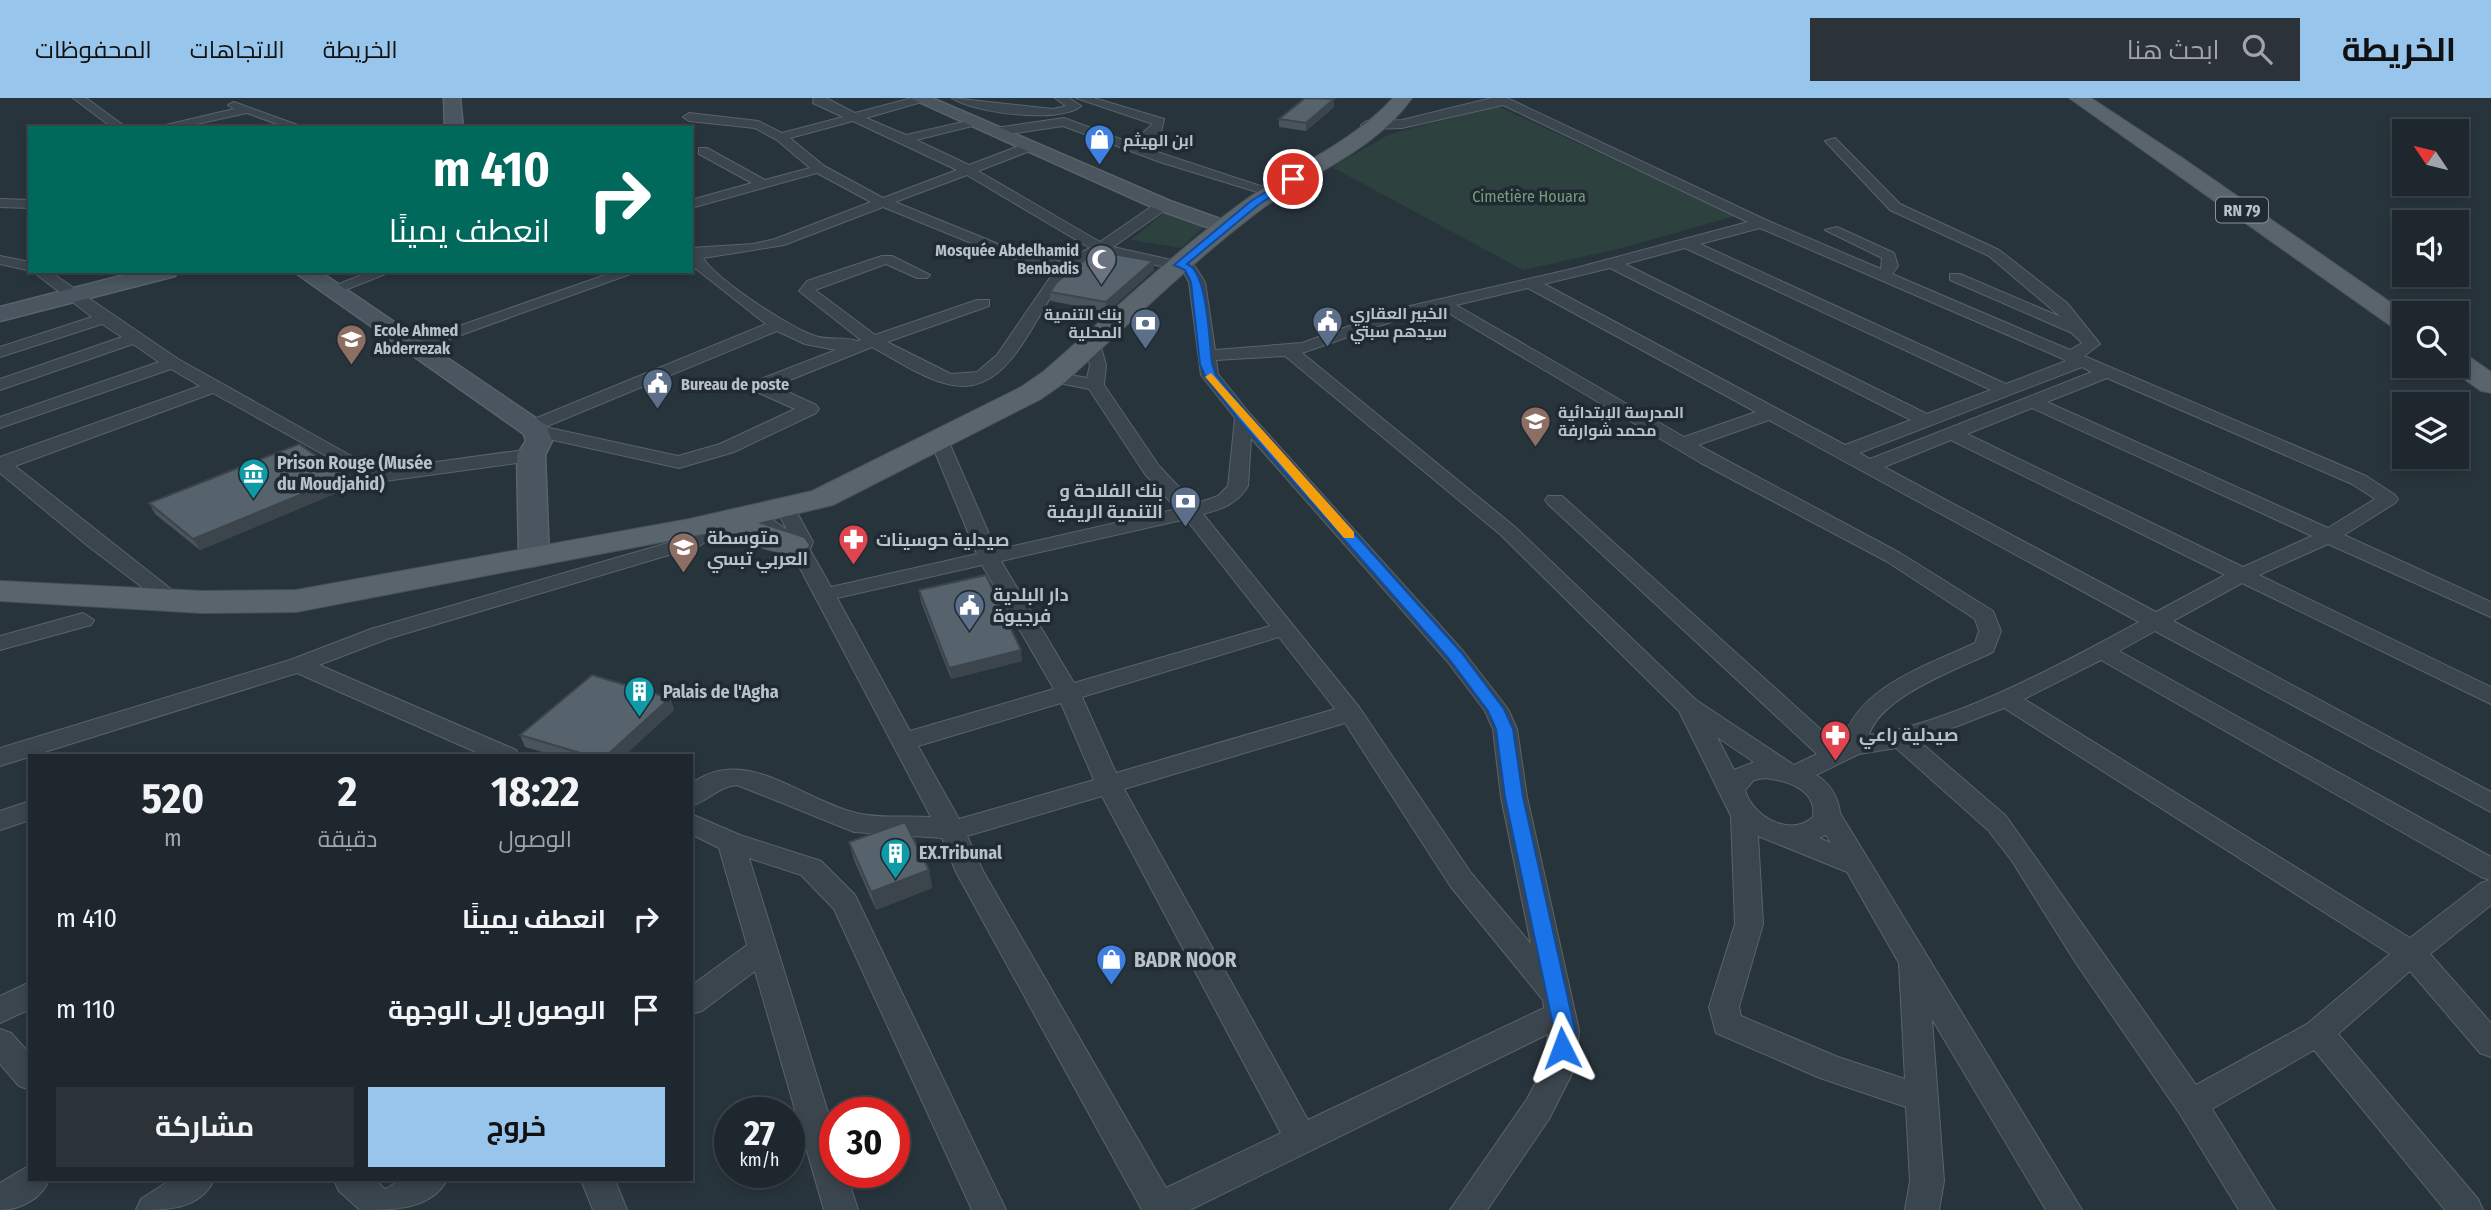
<!DOCTYPE html>
<html lang="ar">
<head>
<meta charset="utf-8">
<style>
	:root { --surface:#1e272d; --page:#2b3339; --text:#f1f3f6; --muted:#a1a5aa; --line:#3c4449; --accent:#98c5ec }
	body { margin:0; font-family:"Fira Sans Condensed",Cairo,sans-serif; background:var(--page); color:var(--text); direction:rtl; height:100vh; display:flex; flex-direction:column; font-size:26px; white-space:nowrap }
	* { box-sizing:border-box; margin:0 }
	p { font-size:23px; color:var(--muted) }
	.icon { flex:none; width:38px; height:38px; fill:none; stroke:currentColor; stroke-width:2; stroke-linecap:round; stroke-linejoin:round }
	.map { position:relative; flex:1; overflow:hidden; direction:ltr }
	.drawer { position:absolute; left:28px; top:656px; width:665px; height:427px; display:flex; flex-direction:column; background:var(--surface); border-radius:0px; box-shadow:0 4px 10px #0003,0 0 0 2px var(--line); direction:rtl }
	.drawer>* { flex:none }
	.banner { position:absolute; left:28px; top:28px; width:665px; height:147px; border-radius:0px; box-shadow:0 4px 10px #0003,0 0 0 2px var(--line); direction:rtl; background:#00695c; color:#fff; overflow:hidden }
	.needle { width:46px; rotate:305deg }
	.controls { position:absolute; left:2392px; top:21px; display:grid; gap:14px }
	.controls a { display:grid; place-items:center; width:77px; height:77px; border-radius:0px; background:var(--surface); box-shadow:0 4px 10px #0003,0 0 0 2px var(--line); font-size:35px }
	.speed { position:absolute; left:714px; top:999px; display:flex; gap:14px; font-size:35px; font-weight:700; text-align:center }
	.speed>* { display:grid; place-content:center; width:91px; height:91px; border-radius:50%; background:var(--surface); box-shadow:0 4px 10px #0003,0 0 0 2px var(--line); line-height:1 }
	.speed small { font-size:18px; font-weight:400 }
	.speed .limit { border:10px solid #d22; background:#fff; color:#111 }
	.pin { position:absolute; display:grid; place-items:center; width:60px; height:60px; color:#fff; margin:-30px; border:4px solid #fff; border-radius:50%; box-shadow:0 2px 7px #0007 }
	.me { position:absolute; width:77px; margin:-38px; rotate:357deg; stroke-linejoin:round; filter:drop-shadow(0 0 5px #0008) }
	.turn { display:flex; align-items:center; gap:24px; height:147px; padding:0 28px; font-size:32px }
	.turn .icon { width:91px; height:91px; stroke-width:2.5 }
	.turn b { display:block; font-size:49px; line-height:60px }
	.eta { display:flex; justify-content:space-evenly; align-items:center; height:119px; text-align:center }
	.eta b { font-size:42px; font-weight:700; line-height:49px }
	.action { display:flex; gap:14px; margin-top:auto; padding:14px 28px }
	.action a { flex:1; height:80px; border-radius:0px; background:var(--accent); color:#111; font-size:28px; font-weight:700; line-height:80px; text-align:center }
	.action a+a { background:var(--page); color:var(--text) }
	ul { padding:0; list-style:none }
	li { display:flex; align-items:center; gap:21px; height:91px; padding:0 28px }
	li div { flex:1 }
	li b { display:block; font-size:26px }
	li em { font-style:normal }
	header { display:flex; align-items:center; gap:42px; box-sizing:border-box; height:98px; padding:0 35px; background:var(--accent); color:#111 }
	header strong { font-size:33px }
	nav { display:flex; gap:38px; margin-inline-start:auto; font-size:24px }
	.search { width:490px; height:63px; background:var(--page); display:flex; align-items:center; gap:18px; box-sizing:border-box; padding:0 24px; border-radius:0px; color:var(--muted); font-size:26px }
	.map>svg:first-child { display:block }
	.green { fill:#2d423f }
	.lines { fill:none; stroke-linecap:round; stroke-linejoin:round }
	.street-casing { stroke:#59636b; stroke-width:2 }
	.secondary-casing { stroke:#59636b; stroke-width:3 }
	.primary-casing { stroke:#485159; stroke-width:2 }
	.street { fill:#3b454d; fill-rule:evenodd }
	.secondary { fill:#4a555f; fill-rule:evenodd }
	.primary { fill:#5a646d; fill-rule:evenodd }
	.wall { fill:#4a545d }
	.shaded-wall { fill:#3c454c }
	.building { fill:#56626c; stroke:#3c454c; stroke-width:2 }
	.route { fill:#1a73e8; stroke:#114b97; stroke-width:2 }
	.slow { fill:#f59e0b }
	.labels { text-anchor:middle; dominant-baseline:central; stroke-width:7; stroke-linejoin:round; paint-order:stroke }
	.far-poi-label { font-size:16px; font-weight:bold; fill:#b8c0c8; stroke:#202a32; text-anchor:start }
	.far-park-label { font-size:16px; fill:#789b7b; stroke:#202a32 }
	.shield { fill:#202a32; stroke:#8a939b; stroke-width:2 }
	.shield-label { font-size:16px; font-weight:bold; fill:#b8c0c8 }
	.poi-label { font-size:18px; font-weight:bold; fill:#b8c0c8; stroke:#202a32; text-anchor:start }
	.near-poi-label { font-size:21px; font-weight:bold; fill:#b8c0c8; stroke:#202a32; text-anchor:start }
</style>
</head>
<body>
<header>
<strong>الخريطة</strong>
<div class="search"><svg class="icon" aria-label="search" viewBox="0 0 24 24"><circle cx="10" cy="10" r="6"/><path d="M15 15l6 6"/></svg>ابحث هنا</div>
<nav><a>الخريطة</a><a>الاتجاهات</a><a>المحفوظات</a></nav>
</header>
<div class="map">
<svg width="2491" height="1112" viewBox="0 0 2491 1112">
	<rect width="100%" height="100%" fill="#28343c"/>
	<path class="green" d="M1497 8 1735 118 1618 151 1523 172 1332 69 1390 36Z
		M1169 111 1208 125 1181 150 1131 142Z"/>
	<g class="lines">
		<defs>
			<path id="street" d="M73 0H86L127 30H113Z
				M814 0H826L855 15 912 0H926L925 3 866 20 906 37 976 21V27L916 42 969 67 1027 45H1035V51L978 73 1100 144 1158 104H1168V110L1113 149 1194 167 1205 184 1215 252 1302 245 1397 211 1572 171 1748 124 1503 7 1402 30 1367 31 1361 27 1367 23 1402 22 1492 0H1507L1766 122 1881 171 1882 160 1825 132 1837 129 1894 155 1898 168 1892 176 2070 252 2082 245 2072 235 1950 182V176H1960L2061 219 1989 158 1890 112 1825 43 1835 40 1900 106 1999 152 2067 205 2100 246 2084 258 2366 378 2395 397 2398 401 2395 405 2344 437 2491 504V519L2328 446 2259 477 2491 589V606L2242 485 2173 523 2491 694V714L2155 533 2119 553 2491 759V807L2430 856 2491 925V959L2480 955 2410 873 2338 936 2478 1101 2483 1112H2445L2314 952 2212 1011 2275 1112H2239L2180 1016 2076 865 2012 763 1988 732 1896 650 1859 656 1816 677C1831 686 1838 698 1840 715L2082 1112H2046L1932 921 1944 1083 1939 1112H1905L1910 1083 1906 1009 1820 980 1716 935 1709 909 1735 826 1731 718 1679 613 1501 437 1285 258 1216 262 1218 276 1250 316 1463 553 1508 611 1517 631 1527 699 1579 932 1576 968 1549 1021 1487 1112H1450L1527 1001 1545 967 1548 936 1190 1112H1142L956 774 942 740 854 734 737 687C717 689 709 703 691 708V686C745 645 801 702 856 715 879 721 907 717 931 719L792 455 745 418 748 414H762L787 432 776 411 786 405 793 407 813 444 810 452 831 489 977 456 930 342 939 336 948 342 996 452 1177 411 1145 376 1089 291 1048 283 1045 279 1054 274 1087 280 1090 267 1084 246 1092 241 1100 246 1106 267 1104 287 1159 368 1195 406 1218 398 1228 388 1235 320 1201 277 1189 184 1183 173 1102 155C1092 160 1077 165 1070 173 1034 210 1012 306 944 285 919 278 895 261 872 249L775 288 816 307 819 311 816 315 734 354 679 370 531 337 524 328 527 324 766 226 695 170 691 165V150L753 146 775 141 871 104 817 75 691 110V102L752 85 699 56V50H707L765 82 810 70 777 42 755 30 689 23 683 19 689 15 758 23 782 35 843 19 813 5ZM853 23 957 72 883 100 824 68 790 40ZM967 77 1090 150 1063 164 1013 152 895 104ZM883 109 1003 158 1056 171 997 257 977 274 951 276 887 244 989 208V202H977L875 237 815 192 886 166 917 180H927L930 177 892 158H882L807 183 799 193 861 242 857 243C844 238 829 243 815 238 789 229 718 183 703 160L784 147ZM1760 130 2061 260 2066 263 2006 286 1700 146ZM1685 150 1991 292 1927 316 1625 166ZM1610 170 1911 322 1845 347 1544 186ZM1528 190 1756 314 1684 339 1456 207ZM1440 210 1701 365 1886 463 1975 521 1979 533 1975 545C1929 567 1858 588 1843 643L1837 646 1562 398H1548L1545 402 1548 406 1817 656 1794 667 1696 602 1515 429 1302 255 1408 218ZM777 233 805 246 836 252 761 281 756 291 759 295 795 311 720 346 678 358 545 329ZM2082 269 2092 274 1870 361 1859 355ZM2107 280 2352 386 2375 401 2328 430 2047 304ZM2032 310 2312 438 2243 469 1967 336ZM1769 322 2139 524C2063 565 1954 625 1869 637 1881 598 1958 571 1993 554L2001 533 1993 513 1900 455 1698 347ZM1251 340 1447 563 1485 613 1493 631 1501 699 1531 846 1471 775 1359 609 1203 416C1222 411 1237 406 1248 388ZM1951 342 2225 477 2156 514 1884 369ZM1186 421 1270 528 1074 585 1001 463ZM982 467 1054 591 910 633 837 500ZM1279 539 1335 611 1116 675 1082 599ZM2101 562 2481 779 2490 782 2481 785 2410 840 2024 601ZM1061 605 1094 682 959 721 918 648ZM2004 610 2390 856 2307 926 2196 987 2006 718 1919 643ZM1345 625 1451 789 1543 902 1544 910 1308 1022 1124 691ZM1717 639 1754 664 1734 672ZM1765 680C1787 683 1817 691 1813 719 1790 740 1752 718 1745 692L1754 682ZM1102 698 1281 1035 1166 1090 983 773 967 738ZM1826 737 1831 745 1819 740ZM1758 738 1847 774 1899 865 1905 981 1838 959 1741 918 1739 909 1763 826Z
				M952 0 1053 11 1066 8 1055 0H1069L1081 8C1061 26 973 15 952 0Z
				M1076 0H1094L1164 21 1161 34 1142 49 1279 94 1267 97 1160 64 1063 28 995 38 989 34 995 30 1064 20 1131 45 1153 26Z
				M234 4 306 30H288L247 15 178 30H153L234 11 228 7Z
				M0 101 30 102V110L0 109Z
				M0 158 30 164 31 173 0 166Z
				M32 173H49L178 261 371 369 385 371 531 351 540 357 531 363 385 383 366 380 213 295 15 368 186 503 183 508H167L88 448 0 375V359L200 288 171 271 0 330V319L159 264 133 246 0 292V281L122 239 102 226 0 259V249L92 219Z
				M371 173H393L335 196H325L322 193Z
				M617 173H639L419 252 413 254 405 249 407 246Z
				M724 418 731 420 734 424 731 428 699 448 387 541 319 567 516 652 519 658H485L297 575 0 668V650L290 562 371 531 685 440Z
				M83 515 94 522 91 527 0 552V538Z
				M30 703V722L0 732V713Z
				M691 716 740 737 821 763 855 797 1006 1112H972L834 811 801 777 749 760 835 1037V1074H846L858 1112H824L755 873 702 913 691 916V888L747 847 719 750 691 736Z
				M30 884V911L0 925V898Z
				M0 931 11 935 30 956V992L19 988 0 966Z
				M30 1067V1082H49C41 1101 20 1112 0 1112V1085Z
				M170 1082H214C199 1112 167 1112 136 1112L141 1101Z
				M334 1082H375L385 1091 401 1082H447C431 1112 392 1112 360 1112L339 1093Z
				M581 1082H615L627 1112H593Z"/>
			<path id="secondary" d="M444 0H460L463 30H445Z
				M910 0H932L1170 103 1231 125 1234 129 1224 135 1156 111Z
				M140 173H178L175 178 0 223V209Z
				M293 173H319L546 327 552 343 545 357 549 459 545 465 534 468 523 465 519 459 517 357 526 343 524 336Z"/>
			<path id="primary" d="M1393 0H1412C1375 53 1310 75 1259 113 1190 165 1128 227 1064 285L1041 301 833 407 758 425 804 440 809 447 804 454C779 460 746 445 725 432L296 514 202 515 0 503V483L202 493 296 492 689 421 812 393 1021 289 1044 273C1110 216 1173 155 1244 103 1293 68 1351 46 1393 0Z
				M2069 0H2091L2184 61 2406 215 2404 234 2395 231Z
				M2457 255 2467 257 2491 274V295L2481 293 2447 269 2457 268Z"/>
		</defs>
		<use href="#street" class="street-casing"/>
		<use href="#secondary" class="secondary-casing"/>
		<use href="#primary" class="primary-casing"/>
		<use href="#street" class="street"/>
		<use href="#secondary" class="secondary"/>
		<use href="#primary" class="primary"/>
	</g>
	<path class="wall" d="M1334 9 1306 33 1279 29V21Z
		M1154 172 1107 214 1051 203 1050 194Z
		M346 378 351 389 200 452 155 416 149 405Z
		M919 492 1022 563 951 581 921 504Z
		M670 600 674 612 624 658H556L525 649 520 637Z
		M849 744 929 772 932 790 876 812 854 762Z"/>
	<path class="shaded-wall" d="M1334 1V9L1306 33V25Z
		M1153 163 1154 172 1107 214 1106 204Z
		M346 378 351 389 200 452 193 441Z
		M1021 552 1022 563 951 581 949 570Z
		M670 600 674 612 624 658H606Z
		M929 772 932 790 876 812 871 794Z"/>
	<path class="building" d="M1305 0 1334 1 1306 25 1279 21Z
		M1096 153 1153 163 1106 204 1050 194 1057 184Z
		M299 346 346 378 193 441 149 405Z
		M986 477 1021 552 949 570 919 492Z
		M592 577 670 600 606 658H590L520 637Z
		M905 724 929 772 871 794 849 744Z"/>
	<path class="route" d="M1290 79 1298 81 1258 107 1187 166C1208 174 1209 244 1212 266L1216 277 1249 318 1461 554 1504 611 1513 631 1523 699 1575 932 1570 957 1562 959 1555 957 1551 950 1554 932 1505 699 1496 631 1488 613 1449 561 1240 323 1206 280 1200 266 1191 184 1185 172 1174 167 1251 103Z"/>
	<path class="slow" d="M1211 275 1354 434V440H1344L1207 281 1205 279Z"/>
	<defs>
		<symbol id="shop-pin" viewBox="-11 -11 22 30"><path d="M0 17L-7.5 6A9.5 9.5 0 1 1 7.5 6Z" fill="#3f7fe0" stroke="#202a32"/><path d="M-5-2.5h2.3a2.7 3.5 0 0 1 5.4 0H5L5.5 6h-11ZM-1.5-2.5h3a1.5 2.3 0 0 0-3 0Z" fill="#fff"/></symbol>
		<symbol id="mosque-pin" viewBox="-11 -11 22 30"><path d="M0 17L-7.5 6A9.5 9.5 0 1 1 7.5 6Z" fill="#6b7280" stroke="#202a32"/><path d="M3.5-4.9A6 6 0 1 0 3.5 4.9A5 5 0 1 1 3.5-4.9Z" fill="#fff"/></symbol>
		<symbol id="civic-pin" viewBox="-11 -11 22 30"><path d="M0 17L-7.5 6A9.5 9.5 0 1 1 7.5 6Z" fill="#5c6f8a" stroke="#202a32"/><path d="M-.6-6.5H3V-4.5H.6V-3L4-1V1h2V6H-6V1h2V-1L-.6-3ZM-1.2 2.5V6h2.4V2.5Z" fill="#fff"/></symbol>
		<symbol id="bank-pin" viewBox="-11 -11 22 30"><path d="M0 17L-7.5 6A9.5 9.5 0 1 1 7.5 6Z" fill="#5c6f8a" stroke="#202a32"/><path d="M-6-4H6V4H-6ZM0-2.3a2.3 2.3 0 1 0 0 4.6a2.3 2.3 0 1 0 0-4.6Z" fill="#fff"/></symbol>
		<symbol id="school-pin" viewBox="-11 -11 22 30"><path d="M0 17L-7.5 6A9.5 9.5 0 1 1 7.5 6Z" fill="#8d6e63" stroke="#202a32"/><path d="M0-5L7-2L0 1L-7-2ZM-4 1L0 2.5L4 1V4Q0 6-4 4Z" fill="#fff"/></symbol>
		<symbol id="museum-pin" viewBox="-11 -11 22 30"><path d="M0 17L-7.5 6A9.5 9.5 0 1 1 7.5 6Z" fill="#0f9aa8" stroke="#202a32"/><path d="M0-6L6-3V-2H-6V-3ZM-5-1h2V3h-2ZM-1-1h2V3h-2ZM3-1h2V3H3ZM-6 4H6V6H-6Z" fill="#fff"/></symbol>
		<symbol id="pharmacy-pin" viewBox="-11 -11 22 30"><path d="M0 17L-7.5 6A9.5 9.5 0 1 1 7.5 6Z" fill="#e0444e" stroke="#202a32"/><path d="M-2-6h4v4h4v4h-4v4h-4v-4h-4v-4h4Z" fill="#fff"/></symbol>
		<symbol id="building-pin" viewBox="-11 -11 22 30"><path d="M0 17L-7.5 6A9.5 9.5 0 1 1 7.5 6Z" fill="#0f9aa8" stroke="#202a32"/><path d="M-4-6H4V6H1V3H-1V6H-4ZM-2.5-4.3h1.7v1.8h-1.7ZM.8-4.3h1.7v1.8H.8ZM-2.5-1h1.7V.8h-1.7ZM.8-1h1.7V.8H.8Z" fill="#fff"/></symbol>
	</defs>
	<g fill-rule="evenodd">
		<use href="#shop-pin" x="1082" y="24" width="35" height="47"/>
		<use href="#mosque-pin" x="1084" y="144" width="35" height="47"/>
		<use href="#civic-pin" x="1310" y="206" width="35" height="47"/>
		<use href="#bank-pin" x="1128" y="208" width="35" height="47"/>
		<use href="#school-pin" x="334" y="224" width="35" height="47"/>
		<use href="#civic-pin" x="640" y="268" width="35" height="47"/>
		<use href="#school-pin" x="1518" y="306" width="35" height="47"/>
		<use href="#museum-pin" x="236" y="358" width="35" height="47"/>
		<use href="#bank-pin" x="1168" y="386" width="35" height="47"/>
		<use href="#pharmacy-pin" x="836" y="424" width="35" height="47"/>
		<use href="#school-pin" x="666" y="432" width="35" height="47"/>
		<use href="#civic-pin" x="952" y="490" width="35" height="47"/>
		<use href="#building-pin" x="622" y="576" width="35" height="47"/>
		<use href="#pharmacy-pin" x="1818" y="620" width="35" height="47"/>
		<use href="#building-pin" x="878" y="738" width="35" height="47"/>
		<use href="#shop-pin" x="1094" y="844" width="35" height="47"/>
	</g>
	<g class="labels">
		<g class="far-poi-label">
			<text x="1123" y="42">ابن الهيثم</text>
			<text x="1079" y="152" text-anchor="end">Mosquée Abdelhamid<tspan x="1079" dy="18">Benbadis</tspan></text>
			<text x="1350" y="215">الخبير العقاري<tspan x="1350" dy="18">سيدهم سبتي</tspan></text>
			<text x="1122" y="216" text-anchor="end">بنك التنمية<tspan x="1122" dy="18">المحلية</tspan></text>
			<text x="374" y="232">Ecole Ahmed<tspan x="374" dy="18">Abderrezak</tspan></text>
			<text x="681" y="286">Bureau de poste</text>
			<text x="1558" y="314">المدرسة الإبتدائية<tspan x="1558" dy="18">محمد شوارفة</tspan></text>
		</g>
		<g class="far-park-label">
			<text x="1529" y="98">Cimetière Houara</text>
		</g>
		<rect class="shield" x="2216" y="99.5" width="52" height="25" rx="5"/>
		<g class="shield-label">
			<text x="2242" y="112">RN 79</text>
		</g>
		<g class="poi-label">
			<text x="277" y="365">Prison Rouge (Musée<tspan x="277" dy="21">du Moudjahid)</tspan></text>
			<text x="1163" y="393" text-anchor="end">بنك الفلاحة و<tspan x="1163" dy="21">التنمية الريفية</tspan></text>
			<text x="707" y="440">متوسطة<tspan x="707" dy="21">العربي تبسي</tspan></text>
			<text x="876" y="442">صيدلية حوسينات</text>
			<text x="993" y="497">دار البلدية<tspan x="993" dy="21">فرجيوة</tspan></text>
			<text x="663" y="594">Palais de l'Agha</text>
			<text x="1859" y="637">صيدلية راعي</text>
			<text x="919" y="755">EX.Tribunal</text>
		</g>
		<g class="near-poi-label">
			<text x="1134" y="862">BADR NOOR</text>
		</g>
	</g>
</svg>
<div class="controls">
<a><svg class="needle" viewBox="-14 -14 28 28"><path d="M0-13l5 13h-10z" fill="#e53935"/><path d="M0 13l5-13h-10z" fill="#a1a5aa"/></svg></a>
<a><svg class="icon" aria-label="sound" viewBox="0 0 24 24"><path d="M4 9h4l5-4v14l-5-4H4zM17 9q2 3 0 6"/></svg></a>
<a><svg class="icon" aria-label="search" viewBox="0 0 24 24"><circle cx="10" cy="10" r="6"/><path d="M15 15l6 6"/></svg></a>
<a><svg class="icon" aria-label="layers" viewBox="0 0 24 24"><path d="M12 4l9 5-9 5-9-5zM3 14l9 5 9-5"/></svg></a>
</div>
<div class="speed"><div>27<small>km/h</small></div><div class="limit">30</div></div>
<div class="pin" style="left:1293px;top:81px;background:#d93025"><svg class="icon" aria-label="arrive" viewBox="0 0 24 24"><path d="M6 21V4h12l-3 4 3 4H6"/></svg></div>
<svg class="me" style="left:1562px;top:950px" viewBox="-20 -20 40 40"><path d="M0-17L14 15 0 8-14 15z" fill="#1a73e8" stroke="#fff" stroke-width="4"/></svg>
<div class="banner">
<div class="turn"><svg class="icon" aria-label="right" viewBox="0 0 24 24"><path d="M7 20v-9h11M14 6l5 5-5 5"/></svg><div><b>410 m</b>انعطف يمينًا</div></div>
</div>
<section class="drawer">
<div class="eta">
<div><b>18:22</b><p>الوصول</p></div>
<div><b>2</b><p>دقيقة</p></div>
<div><b>520</b><p>m</p></div>
</div>
<ul>
<li><svg class="icon" aria-label="right" viewBox="0 0 24 24"><path d="M7 20v-9h11M14 6l5 5-5 5"/></svg><div><b>انعطف يمينًا</b></div><em>410 m</em></li>
<li><svg class="icon" aria-label="arrive" viewBox="0 0 24 24"><path d="M6 21V4h12l-3 4 3 4H6"/></svg><div><b>الوصول إلى الوجهة</b></div><em>110 m</em></li>
</ul>
<div class="action"><a>خروج</a><a>مشاركة</a></div>
</section>
</div>
</body>
</html>
